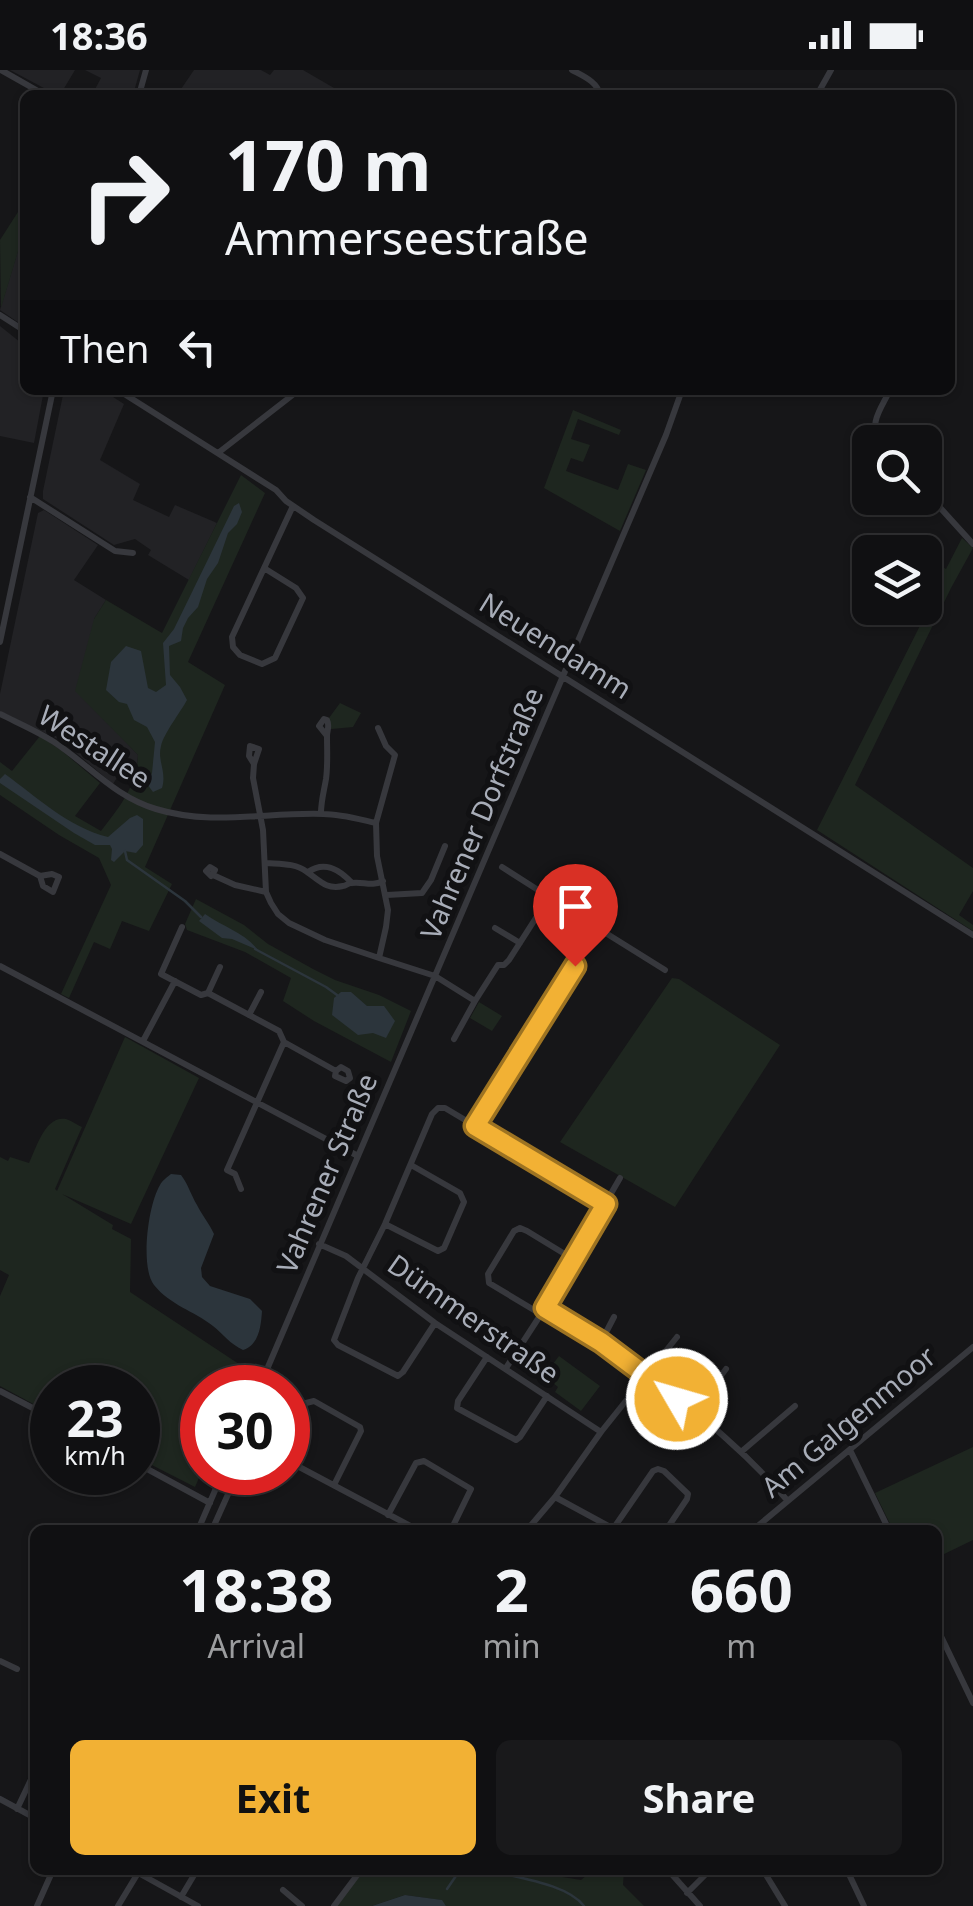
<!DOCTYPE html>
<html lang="en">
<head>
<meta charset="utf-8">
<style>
	:root { --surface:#101012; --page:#19191b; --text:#f1f3f6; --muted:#9c9d9f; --line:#303032; --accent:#f2b134 }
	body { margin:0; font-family:"Noto Sans",sans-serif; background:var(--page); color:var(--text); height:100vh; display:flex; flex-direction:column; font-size:38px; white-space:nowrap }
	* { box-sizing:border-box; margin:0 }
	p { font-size:32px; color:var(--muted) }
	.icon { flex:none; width:55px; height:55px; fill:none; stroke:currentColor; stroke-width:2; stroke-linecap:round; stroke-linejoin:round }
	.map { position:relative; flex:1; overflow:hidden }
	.drawer { position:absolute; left:30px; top:1455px; width:912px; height:350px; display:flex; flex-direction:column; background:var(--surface); border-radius:15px; box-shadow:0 2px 8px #0004,0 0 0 2px var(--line) }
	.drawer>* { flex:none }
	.guide { position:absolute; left:20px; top:20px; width:935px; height:305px; border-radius:15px; box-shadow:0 2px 8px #0004,0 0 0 2px var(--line); background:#101012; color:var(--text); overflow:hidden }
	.tools { position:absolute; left:852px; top:355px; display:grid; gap:20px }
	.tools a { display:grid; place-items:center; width:90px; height:90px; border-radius:15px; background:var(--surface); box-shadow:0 2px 8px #0004,0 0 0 2px var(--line); font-size:50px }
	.speed { position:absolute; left:30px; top:1295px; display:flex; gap:20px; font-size:50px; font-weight:700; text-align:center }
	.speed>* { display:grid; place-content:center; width:130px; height:130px; border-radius:50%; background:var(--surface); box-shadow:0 2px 8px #0004,0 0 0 2px var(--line); line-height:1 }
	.speed small { font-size:25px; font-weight:400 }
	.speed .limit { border:15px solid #d22; background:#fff; color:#111 }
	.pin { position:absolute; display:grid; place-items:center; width:85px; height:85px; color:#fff; margin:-102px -42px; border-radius:50% 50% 50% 0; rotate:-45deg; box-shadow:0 0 10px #0007 }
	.pin .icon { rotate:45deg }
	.me { position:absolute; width:110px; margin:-55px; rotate:308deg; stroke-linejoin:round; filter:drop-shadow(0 0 8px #0008) }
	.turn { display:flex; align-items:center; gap:35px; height:210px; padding:0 40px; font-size:45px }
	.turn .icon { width:130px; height:130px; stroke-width:2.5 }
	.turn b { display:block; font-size:70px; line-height:85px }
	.then { display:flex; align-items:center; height:95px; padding:0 40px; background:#0003; gap:20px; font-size:38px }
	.eta { display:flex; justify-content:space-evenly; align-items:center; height:170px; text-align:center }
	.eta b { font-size:60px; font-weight:700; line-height:70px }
	.cta { display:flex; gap:20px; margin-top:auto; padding:20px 40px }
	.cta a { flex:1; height:115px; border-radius:15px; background:var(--accent); color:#111; font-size:40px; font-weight:700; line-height:115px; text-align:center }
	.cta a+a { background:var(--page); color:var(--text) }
	.status { display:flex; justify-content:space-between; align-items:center; height:70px; padding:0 50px; background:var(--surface); direction:ltr }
	.status svg { height:28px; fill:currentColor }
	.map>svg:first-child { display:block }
	.built { fill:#222225 }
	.green { fill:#1e261f }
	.water { fill:#2c353c }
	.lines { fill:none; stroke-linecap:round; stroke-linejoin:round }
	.stream { stroke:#2c353c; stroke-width:2.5 }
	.minor { stroke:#37383d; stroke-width:6 }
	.route-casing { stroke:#9d7322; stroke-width:25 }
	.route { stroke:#f2b134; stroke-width:18 }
	.labels { text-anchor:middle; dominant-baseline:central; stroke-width:10; stroke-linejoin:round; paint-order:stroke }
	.street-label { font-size:28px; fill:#a8adb8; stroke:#111113 }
</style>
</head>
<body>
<div class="status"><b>18:36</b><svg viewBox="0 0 49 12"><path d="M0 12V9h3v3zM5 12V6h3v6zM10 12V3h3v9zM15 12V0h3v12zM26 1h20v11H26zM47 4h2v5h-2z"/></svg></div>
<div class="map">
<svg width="973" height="1836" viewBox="0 0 973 1836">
	<rect width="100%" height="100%" fill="#161618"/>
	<path class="built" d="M10 0H75L60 25H57Z
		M85 0H140L133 25H92L101 8Z
		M194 0H261L270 5 274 0H303L334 18 326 25H177Z
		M20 174 25 177V257L0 240Z
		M0 256 25 276V320H44L34 373 0 366Z
		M64 320H102L124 334 100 390 140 414 133 430 169 447 175 435 217 453 189 510 148 485 151 480 135 469 114 475 43 429V421Z
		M44 440 98 475 74 510 106 530 94 549 125 671 138 685 137 698 131 714 118 706 113 714 62 671 0 641V624L38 443Z"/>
	<path class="green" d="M25 131V177L20 175 1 238 0 170Z
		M573 340 621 360 619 365 578 349 571 369 590 375 583 392 571 388 566 401 618 420 628 394 646 400 620 461 544 418Z
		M241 405 265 423 188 592 225 615 145 797 172 814 149 861 122 851 110 879 94 872 69 928 61 924 111 815 99 788 59 765 0 725V692L12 701 40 666 62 681 100 713 75 746 101 761C119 738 137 716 138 685L75 621 94 549 106 530 162 563Z
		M962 468 973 478 951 518 855 715 973 798V821L959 845 973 855V861L817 760 941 514 925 503V486L946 499Z
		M340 633 361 643 353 657 331 659 329 648Z
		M196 829 244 855 268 874 313 899 335 910 379 925 411 941 391 992 314 951 283 931 291 908 245 882 187 860 185 854Z
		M672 908 679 909 780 975 675 1137 560 1072Z
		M479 932 502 946 492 961 470 948Z
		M125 967 199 1008 131 1154 62 1124 113 1155 112 1159 131 1169 130 1222 248 1300 240 1317 202 1318V1401L195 1417 138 1388V1318H52V1344L0 1316V1226L9 1205 0 1200V1087L8 1091 10 1087 29 1093C36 1079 45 1045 66 1049 72 1051 77 1055 82 1057L55 1119 57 1121Z
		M559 1286 600 1316 581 1341 555 1322 558 1317 553 1313 549 1318 540 1311Z
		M973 1377V1470L938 1487V1460H893L875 1423Z
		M364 1800H540L544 1804 581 1810 593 1800H624L623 1815 644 1836H446L441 1830 405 1825 372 1836H336Z"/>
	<path class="water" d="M239 433 242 442 237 454 228 463 218 493 207 509 198 537 188 548 183 558 181 571 169 576 170 605 180 617 187 630C180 643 164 663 161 676 157 691 167 701 162 718L153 722 147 714 152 703 155 672 147 657 134 650 127 634 119 632 106 620 111 592 126 576 141 581 148 618 156 622 166 615 163 573 174 559 234 436Z
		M5 704C38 728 68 757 108 767L130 748 137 745 143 749V775L136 783 125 781 114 792 111 790 112 779 110 775H95L74 763 0 713V709Z
		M205 844C223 857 244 862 258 880L232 869 222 868 199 851Z
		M341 922H351L367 936H384L395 951 386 968 373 963 358 965 332 945 334 928Z
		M171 1104 181 1105C188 1114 191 1125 197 1135 202 1145 209 1153 214 1164L201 1198 202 1207 210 1216 250 1229 262 1241C261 1256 259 1275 243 1280 230 1274 223 1264 213 1256 194 1241 170 1235 154 1215 140 1197 148 1135 160 1115 162 1111 167 1107 171 1104Z
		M405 1825 442 1830 446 1836H372Z"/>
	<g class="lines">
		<path class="stream" d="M125 781 127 790 185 831 201 847
			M255 879 326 917 337 925
			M488 1800C516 1808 566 1813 584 1836
			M447 1819 460 1800"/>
		<path class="minor" d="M1 0 45 25
			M572 0C583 6 598 12 600 25
			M139 25 146 0
			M817 25 831 0
			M0 245 25 261
			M118 320 276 420 286 431 314 450 973 865
			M880 372C868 353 881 339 890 320
			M218 383 299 320
			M925 421 973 474
			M30 427 115 481 133 483
			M264 498 296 518 303 528 275 588 262 594 240 585 233 577 232 567 292 438 293 436
			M0 572 53 320
			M0 644C18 653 37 661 54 672 89 695 115 727 156 739 211 756 267 742 323 744 341 744 358 749 376 753L377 786 388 840 386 857 379 888 435 906 475 931 498 895H504L509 890 548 829 556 832 665 900
			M254 694 249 686 250 676 259 679 254 694 253 708 263 760 266 822 271 833 278 844 289 853 325 870 379 888
			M321 743C321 731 324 721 326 709 328 695 327 680 327 666 327 660 330 656 327 650L324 649 319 656 327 666
			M376 753 395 685 386 676 378 658
			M0 784 40 806 52 804 59 807 53 822 43 816 40 806
			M267 793C279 794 296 793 307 802 319 810 326 820 343 816 346 816 348 813 351 813 363 811 371 817 383 811
			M210 797 215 800 211 806 206 801Z
			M502 797 538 820H544
			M308 802C325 790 340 800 352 813
			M213 805 235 815 266 822
			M387 825 422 823 431 810 445 776
			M182 857 161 904 201 925 208 923 279 961 284 972 336 1001 335 1006 346 1011 350 1008 348 1001 341 997 336 1001
			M495 858 520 873
			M0 896 358 1086
			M208 923 220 897
			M249 945 261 922
			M454 969 475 931
			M143 971 175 911
			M475 1055 598 858
			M241 1119 235 1104 227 1100 284 972
			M385 1154 438 1181 444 1178 464 1132 460 1123 411 1095
			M319 1174 346 1186 435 1253 601 1362
			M545 1238C632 1292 720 1352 787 1430
			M539 1243 489 1213 488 1204 514 1161 520 1158 527 1161 573 1189
			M435 1253 403 1302 398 1306 338 1275 334 1270 358 1208 385 1154 432 1044 438 1038H445L606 1134
			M601 1272 614 1247
			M487 1287 458 1331 457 1338 516 1370 520 1367 547 1326
			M506 1298 545 1238 620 1108
			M259 1318 563 606 666 365 682 320
			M0 1321 52 1348
			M693 1342 726 1299
			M288 1370 306 1333 314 1331 360 1357 361 1361 334 1415
			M850 1380 889 1460
			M741 1382 795 1336
			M288 1391 418 1460
			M138 1394 210 1433
			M555 1427 614 1459
			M388 1445 416 1393 424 1391 471 1419 451 1460
			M613 1459 653 1401 658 1399 664 1401 688 1424 687 1429 666 1460
			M198 1460 223 1402
			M212 1460 238 1402
			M527 1460 555 1427 601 1362 677 1267
			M753 1460 973 1277
			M938 1560 973 1633
			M0 1591 17 1599
			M0 1729 35 1748
			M17 1739 35 1701
			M133 1800 198 1836
			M668 1800 700 1836
			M763 1800 785 1836
			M847 1800 864 1836
			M283 1820 302 1836
			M687 1823 710 1800
			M181 1827 197 1800
			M37 1836 53 1800
			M118 1836 138 1803
			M334 1836 361 1800"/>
	</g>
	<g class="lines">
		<defs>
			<path id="route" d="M575 896 475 1056 606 1134 545 1238 601 1272 677 1329"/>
		</defs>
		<use href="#route" class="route-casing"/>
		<use href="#route" class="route"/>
	</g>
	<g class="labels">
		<g class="street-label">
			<text transform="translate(556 575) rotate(32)">Neuendamm</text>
			<text transform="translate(95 676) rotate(33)">Westallee</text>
			<text transform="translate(481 743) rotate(-67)">Vahrener Dorfstraße</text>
			<text transform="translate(326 1103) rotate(-67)">Vahrener Straße</text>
			<text transform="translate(474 1248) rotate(35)">Dümmerstraße</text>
			<text transform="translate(848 1351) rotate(-40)">Am Galgenmoor</text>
		</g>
	</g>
</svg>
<div class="tools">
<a><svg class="icon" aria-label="search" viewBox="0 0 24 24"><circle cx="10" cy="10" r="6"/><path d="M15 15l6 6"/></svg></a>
<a><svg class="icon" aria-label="layers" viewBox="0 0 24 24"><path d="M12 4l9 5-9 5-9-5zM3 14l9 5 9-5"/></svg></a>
</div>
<div class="speed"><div>23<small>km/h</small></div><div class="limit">30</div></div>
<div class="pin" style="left:575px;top:896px;background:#d93025"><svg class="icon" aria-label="arrive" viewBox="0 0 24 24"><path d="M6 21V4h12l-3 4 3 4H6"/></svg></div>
<svg class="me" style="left:677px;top:1329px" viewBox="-20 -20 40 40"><circle r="17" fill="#f2b134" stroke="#fff" stroke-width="3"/><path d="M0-11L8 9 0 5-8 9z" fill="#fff"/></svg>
<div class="guide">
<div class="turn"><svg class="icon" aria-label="right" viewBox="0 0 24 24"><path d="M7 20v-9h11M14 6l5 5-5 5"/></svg><div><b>170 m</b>Ammerseestraße</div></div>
<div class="then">Then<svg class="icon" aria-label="left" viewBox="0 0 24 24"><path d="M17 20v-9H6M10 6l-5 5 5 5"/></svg></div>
</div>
<section class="drawer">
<div class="eta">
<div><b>18:38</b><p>Arrival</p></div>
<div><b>2</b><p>min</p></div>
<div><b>660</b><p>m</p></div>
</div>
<div class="cta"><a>Exit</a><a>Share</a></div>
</section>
</div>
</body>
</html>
